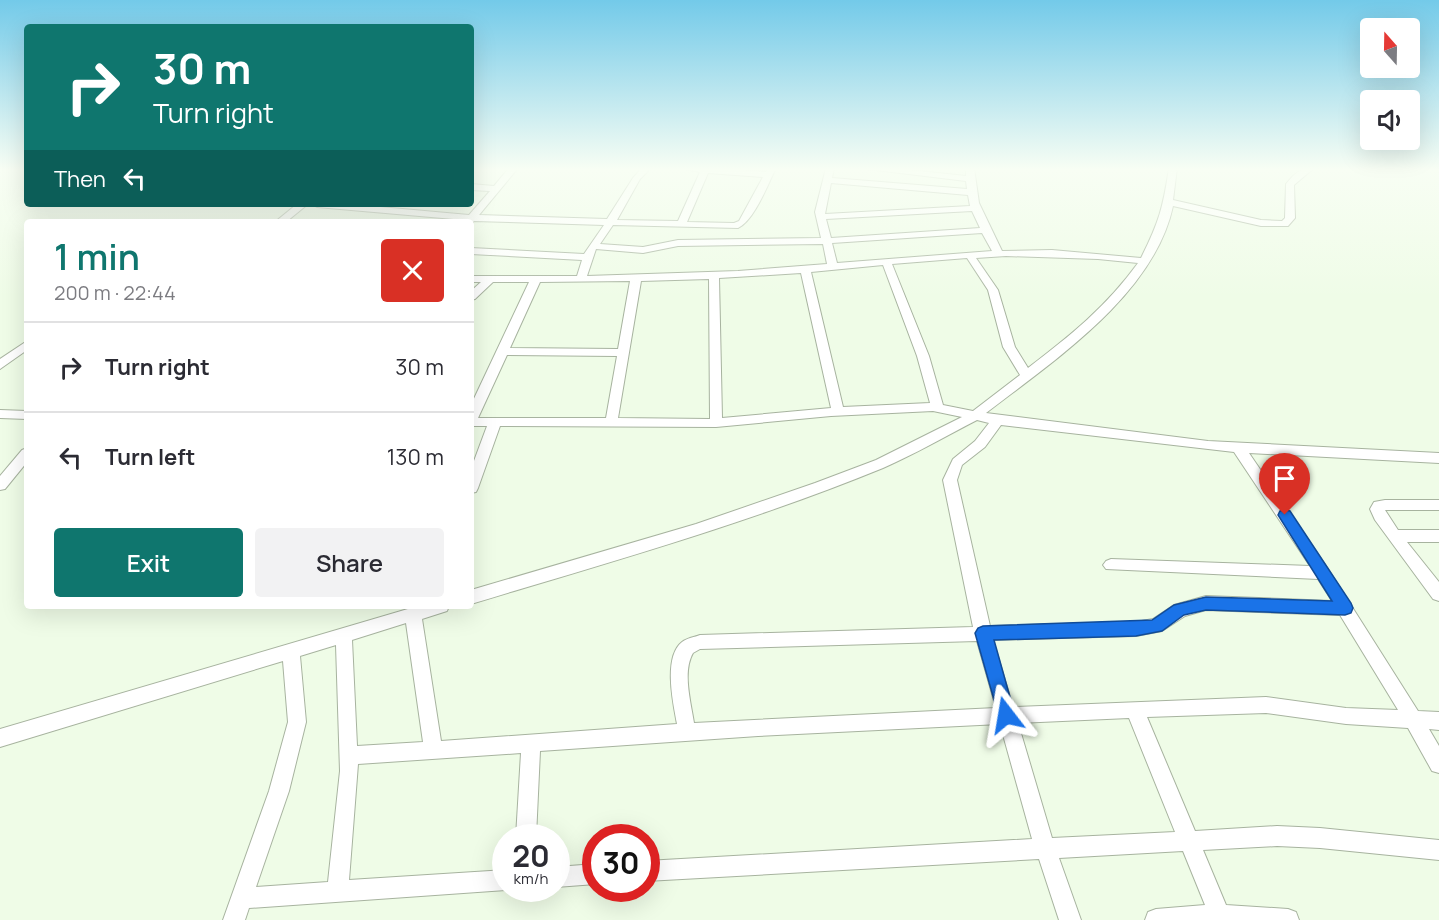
<!DOCTYPE html>
<html lang="en">
<head>
<meta charset="utf-8">
<style>
	:root { --surface:#fff; --page:#f2f2f3; --text:#2b2b33; --muted:#7c7c81; --line:#e1e1e2; --accent:#0f766e }
	body { margin:0; font-family:Manrope,sans-serif; background:var(--page); color:var(--text); height:100vh; display:flex; flex-direction:column; font-size:22px; white-space:nowrap }
	* { box-sizing:border-box; margin:0 }
	p { font-size:20px; color:var(--muted) }
	.icon { flex:none; width:33px; height:33px; fill:none; stroke:currentColor; stroke-width:2; stroke-linecap:round; stroke-linejoin:round }
	.map { position:relative; flex:1; overflow:hidden }
	.drawer { position:absolute; left:24px; top:219px; width:450px; height:390px; display:flex; flex-direction:column; background:var(--surface); border-radius:6px; box-shadow:0 6px 24px #0002 }
	.drawer>* { flex:none }
	.banner { position:absolute; left:24px; top:24px; width:450px; height:183px; border-radius:6px; box-shadow:0 6px 24px #0002; background:#0f766e; color:#fff; overflow:hidden }
	.needle { width:39px; rotate:340deg }
	.buttons { position:absolute; left:1360px; top:18px; display:grid; gap:12px }
	.buttons a { display:grid; place-items:center; width:60px; height:60px; border-radius:6px; background:var(--surface); box-shadow:0 6px 24px #0002; font-size:30px }
	.speed { position:absolute; left:492px; top:824px; display:flex; gap:12px; font-size:30px; font-weight:700; text-align:center }
	.speed>* { display:grid; place-content:center; width:78px; height:78px; border-radius:50%; background:var(--surface); box-shadow:0 6px 24px #0002; line-height:1 }
	.speed small { font-size:15px; font-weight:400 }
	.speed .limit { border:9px solid #d22; background:#fff; color:#111 }
	.pin { position:absolute; display:grid; place-items:center; width:51px; height:51px; color:#fff; margin:-62px -26px; border-radius:50% 50% 50% 0; rotate:-45deg; box-shadow:0 0 6px #0007 }
	.pin .icon { rotate:45deg }
	.me { position:absolute; width:66px; margin:-33px; rotate:346deg; stroke-linejoin:round; filter:drop-shadow(0 0 4px #0008) }
	.turn { display:flex; align-items:center; gap:21px; height:126px; padding:0 30px; font-size:27px }
	.turn .icon { width:78px; height:78px; stroke-width:2.5 }
	.turn b { display:block; font-size:42px; line-height:51px }
	.then { display:flex; align-items:center; height:57px; padding:0 30px; background:#0003; gap:12px; font-size:22px }
	.round { display:grid; place-items:center; flex:none; width:63px; height:63px; border-radius:6px; background:var(--page) }
	.summary { display:flex; align-items:center; justify-content:space-between; height:102px; padding:0 30px }
	h1 { font-size:36px; font-weight:600; line-height:45px; color:var(--accent) }
	.cta { display:flex; gap:12px; margin-top:auto; padding:12px 30px }
	.cta a { flex:1; height:69px; border-radius:6px; background:var(--accent); color:#fff; font-size:24px; font-weight:600; line-height:69px; text-align:center }
	.cta a+a { background:var(--page); color:var(--text) }
	ul { padding:0; list-style:none }
	li { display:flex; align-items:center; gap:18px; height:90px; padding:0 30px; border-top:2px solid var(--line) }
	li div { flex:1 }
	li b { display:block; font-size:22px }
	li em { font-style:normal }
	.map>svg:first-child { display:block }
	.lines { fill:none; stroke-linecap:round; stroke-linejoin:round }
	.minor-casing { stroke:#a7b39f; stroke-width:2 }
	.minor { fill:#fff; fill-rule:evenodd }
	.route { fill:#1a73e8; stroke:#114b97; stroke-width:1.5 }
</style>
</head>
<body>
<div class="map">
<svg width="1439" height="920" viewBox="0 0 1439 920">
	<rect width="100%" height="100%" fill="#effce7"/>
	<g class="lines">
		<defs>
			<path id="minor" d="M509 168H518L479 215 607 219 633 178 642 168H651L640 179 617 220 678 221 700 172 680 168H719L766 172 768 168H776C768 184 754 221 738 228L613 225 600 244 643 247 678 240 821 238 815 212 826 168H834L832 178 967 189 966 181 859 168H891L966 176V168H974L979 203 1002 251 1052 250 1141 258C1159 222 1163 208 1169 168H1177L1173 200 1261 220 1282 221 1285 218 1286 184C1294 174 1300 168 1314 168L1294 185 1295 218 1288 226H1261L1173 206C1154 295 1053 361 986 413L1208 441 1439 453V463L1249 453 1328 569 1418 711 1439 712V730L1429 729 1439 746V773L1432 771 1408 728 1346 724 1266 713 1147 717 1195 831 1277 826 1320 828 1439 840V860L1320 848 1277 846 1203 850 1226 905 1288 909 1296 912 1299 920H1145L1148 912 1156 909 1205 905 1183 851 1059 858 1081 920H1059L1039 859 646 881V861L1032 839 1000 724 758 736 540 751 536 837H516L521 753 358 764 349 880 506 870V888H512L506 890 249 908 245 920H223L269 791 288 722 283 661 0 747V729L418 606H449L447 611 422 619 441 741 677 724C673 703 663 657 682 642 687 638 695 637 700 635L973 627 943 480 953 459 975 441 989 423 977 420C946 436 915 454 883 468 749 523 609 562 471 604V590L696 524 815 483 876 460 962 417 933 411 831 416 716 427 500 426 478 488 476 492 471 493V469L487 426H471V405L529 282H493L475 299 471 300V291L481 282H471V276H577L582 260 471 254V248L584 254 604 225 474 221 471 224V222H463L465 220 317 207 312 204H347L469 215 490 191 471 190V184L494 186ZM708 173 763 177 739 221 734 223 687 222ZM831 183 968 195 970 206 825 214ZM972 211 980 228 831 238 826 219ZM982 233 992 251 837 263 832 243ZM823 244 827 264 738 271 587 276 596 249 643 253 678 246ZM1006 256 1098 259 1138 263C1106 307 1071 335 1028 368L1015 347 998 290 976 258ZM967 258 988 290 1003 347 1020 375 973 411 943 405 929 356 892 264ZM883 265 917 356 930 403 843 407 811 272ZM801 273 831 408 722 418 719 278ZM709 279 710 419 618 418 641 281ZM630 281 618 349 510 348 540 282ZM507 355 617 356 606 418H478ZM1001 425 1234 452 1310 566 1111 559 1106 561 1103 565 1106 569 1318 579 1332 601 1206 596 1174 605 1153 619 1136 622 990 626 957 480 962 465 985 447ZM1206 610 1340 615 1398 710 1346 708 1266 697 1013 707 993 640 1136 636 1162 631 1185 616ZM406 623 423 742 357 746 352 640ZM977 641 996 708 694 723C691 703 682 672 693 653L700 649ZM336 645 340 771 328 882 256 887 289 791 306 722 300 656ZM1129 718 1175 832 1052 838 1018 723Z
				M297 204H308L286 222H275Z
				M27 341V350L0 369V359Z
				M0 410 27 411V419L0 418Z
				M27 448V462L5 489 0 490V476L22 450Z
				M1385 500H1439V510H1385L1398 530H1439V542H1407L1439 582V601L1433 599 1375 520 1370 509 1374 502Z
				M596 864V884L556 887V867Z"/>
		</defs>
		<use href="#minor" class="minor-casing"/>
		<use href="#minor" class="minor"/>
	</g>
	<linearGradient id="sky" x2="0" y2="1"><stop stop-color="#73cae9"/><stop offset="0.57" stop-color="#f8fef4"/><stop offset="1" stop-color="#f8fef4" stop-opacity="0"/></linearGradient>
	<rect width="1439" height="297" fill="url(#sky)"/>
	<path class="route" d="M1285 510 1290 511 1351 603 1353 608 1351 613 1345 615 1206 610 1184 615 1162 631 1136 636 994 640 1015 715 1012 721 1006 724 1000 721 975 633 978 628 983 626 1152 620 1174 605 1206 597 1332 601 1278 515 1280 511Z"/>
</svg>
<div class="buttons">
<a><svg class="needle" viewBox="-14 -14 28 28"><path d="M0-13l5 13h-10z" fill="#e53935"/><path d="M0 13l5-13h-10z" fill="#7c7c81"/></svg></a>
<a><svg class="icon" aria-label="sound" viewBox="0 0 24 24"><path d="M4 9h4l5-4v14l-5-4H4zM17 9q2 3 0 6"/></svg></a>
</div>
<div class="speed"><div>20<small>km/h</small></div><div class="limit">30</div></div>
<div class="pin" style="left:1285px;top:515px;background:#d93025"><svg class="icon" aria-label="arrive" viewBox="0 0 24 24"><path d="M6 21V4h12l-3 4 3 4H6"/></svg></div>
<svg class="me" style="left:1006px;top:715px" viewBox="-20 -20 40 40"><path d="M0-17L14 15 0 8-14 15z" fill="#1a73e8" stroke="#fff" stroke-width="4"/></svg>
<div class="banner">
<div class="turn"><svg class="icon" aria-label="right" viewBox="0 0 24 24"><path d="M7 20v-9h11M14 6l5 5-5 5"/></svg><div><b>30 m</b>Turn right</div></div>
<div class="then">Then<svg class="icon" aria-label="left" viewBox="0 0 24 24"><path d="M17 20v-9H6M10 6l-5 5 5 5"/></svg></div>
</div>
<section class="drawer">
<div class="summary"><div><h1>1 min</h1><p>200 m · 22:44</p></div><a class="round" style="background:#d93025;color:#fff"><svg class="icon" aria-label="close" viewBox="0 0 24 24"><path d="M6 6l12 12M18 6L6 18"/></svg></a></div>
<ul>
<li><svg class="icon" aria-label="right" viewBox="0 0 24 24"><path d="M7 20v-9h11M14 6l5 5-5 5"/></svg><div><b>Turn right</b></div><em>30 m</em></li>
<li><svg class="icon" aria-label="left" viewBox="0 0 24 24"><path d="M17 20v-9H6M10 6l-5 5 5 5"/></svg><div><b>Turn left</b></div><em>130 m</em></li>
</ul>
<div class="cta"><a>Exit</a><a>Share</a></div>
</section>
</div>
</body>
</html>
